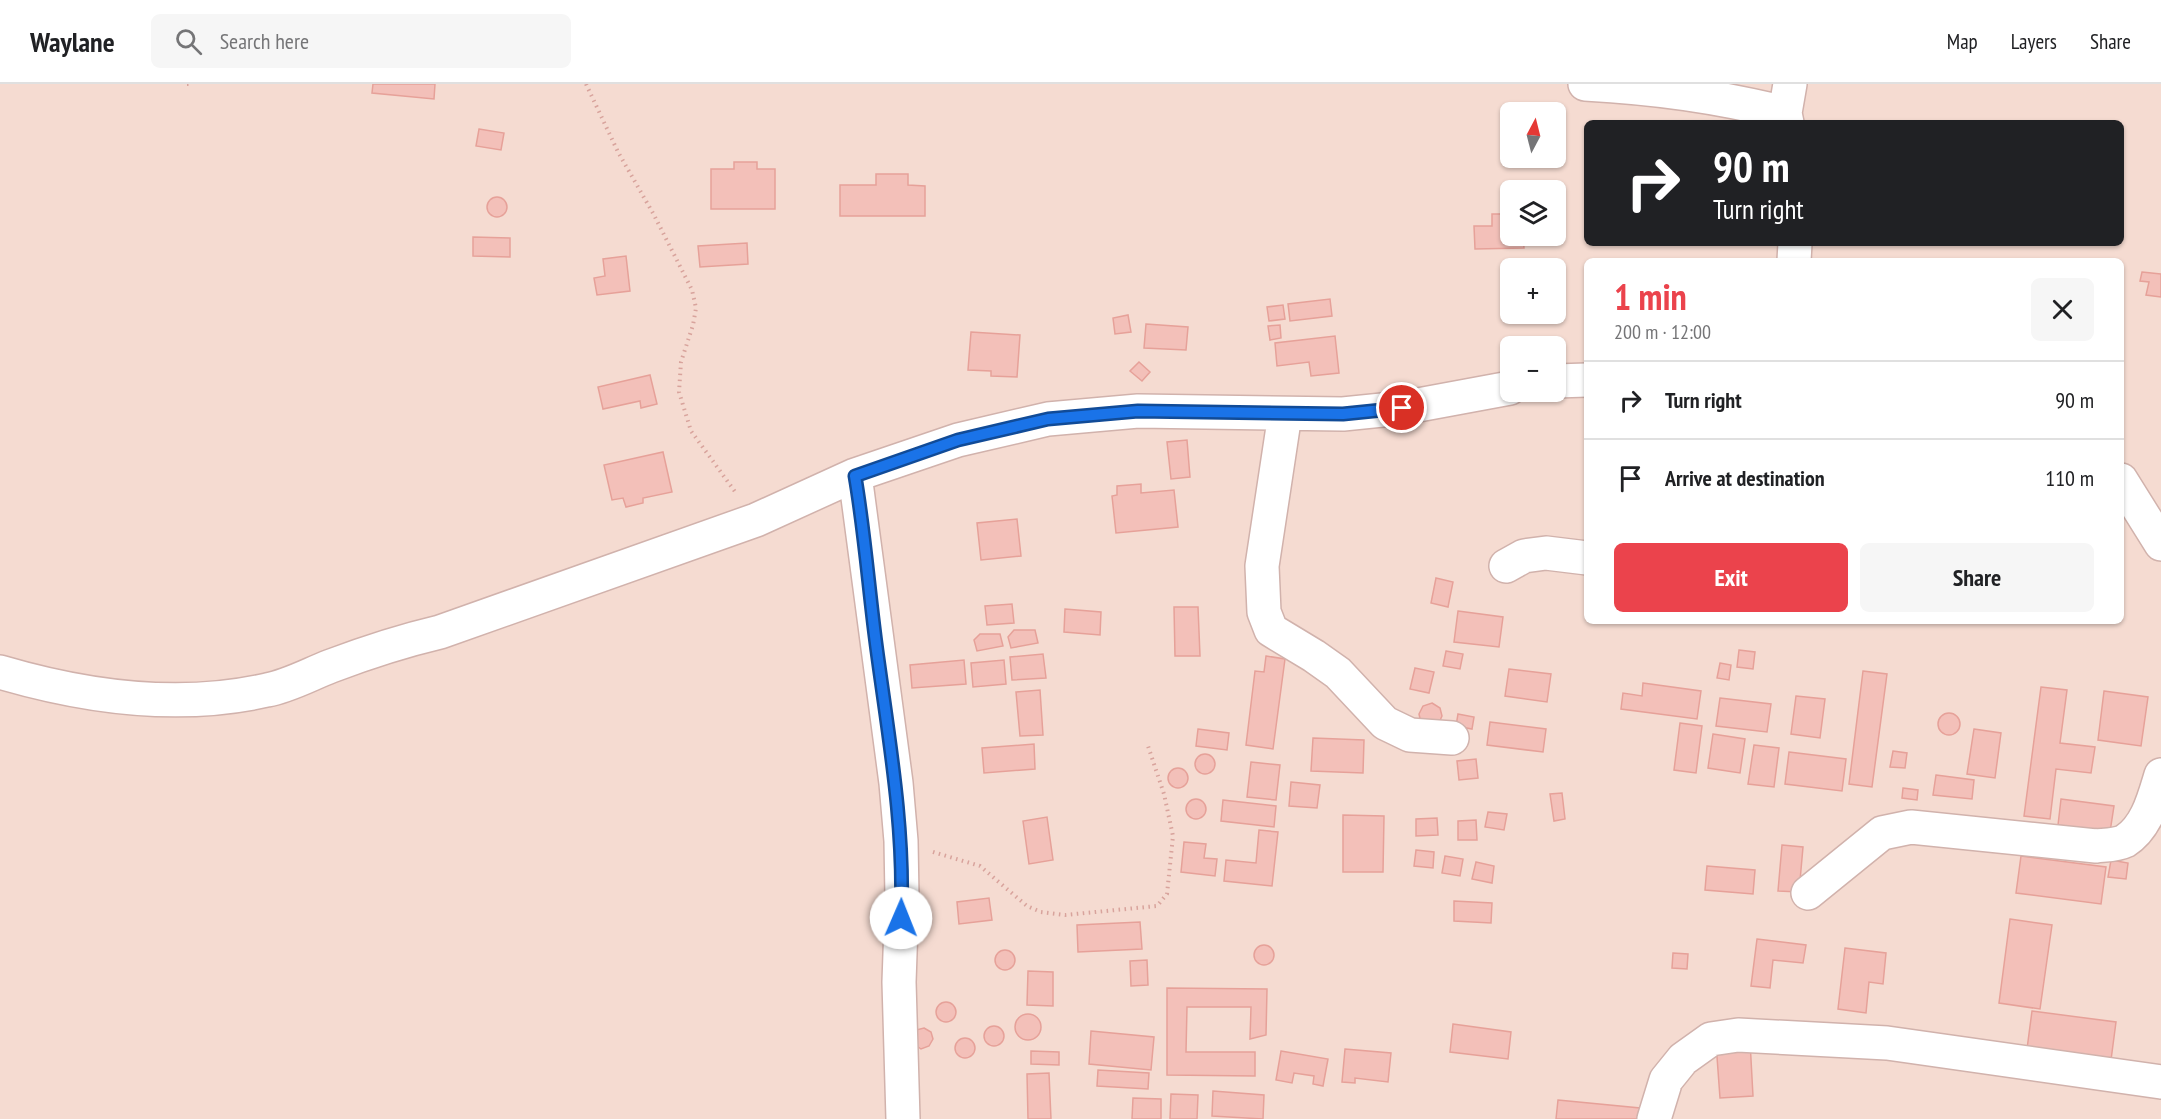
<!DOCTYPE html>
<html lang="en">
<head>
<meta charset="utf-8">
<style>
	:root { --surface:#fff; --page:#f6f6f6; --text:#202124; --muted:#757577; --line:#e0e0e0; --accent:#eb434c }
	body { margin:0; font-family:"PT Sans Narrow",sans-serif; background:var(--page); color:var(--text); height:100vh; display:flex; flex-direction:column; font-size:22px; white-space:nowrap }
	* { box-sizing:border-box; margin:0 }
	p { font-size:20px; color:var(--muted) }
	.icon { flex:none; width:33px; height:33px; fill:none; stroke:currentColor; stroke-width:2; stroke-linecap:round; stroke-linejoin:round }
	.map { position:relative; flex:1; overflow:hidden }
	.drawer { position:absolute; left:1584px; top:174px; width:540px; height:366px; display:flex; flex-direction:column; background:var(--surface); border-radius:9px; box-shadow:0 2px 4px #0004 }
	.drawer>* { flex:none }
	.top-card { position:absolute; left:1584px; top:36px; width:540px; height:126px; border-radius:9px; box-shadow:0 2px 4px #0004; background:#202124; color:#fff; overflow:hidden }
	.needle { width:39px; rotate:7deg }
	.fabs { position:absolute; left:1500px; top:18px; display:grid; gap:12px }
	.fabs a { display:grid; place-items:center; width:66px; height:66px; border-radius:9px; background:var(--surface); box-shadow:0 2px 4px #0004; font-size:30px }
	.pin { position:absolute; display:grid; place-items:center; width:51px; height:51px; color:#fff; margin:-26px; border:3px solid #fff; border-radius:50%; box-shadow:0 2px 6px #0007 }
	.me { position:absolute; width:66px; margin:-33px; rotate:1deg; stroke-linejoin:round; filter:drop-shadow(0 0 4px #0008) }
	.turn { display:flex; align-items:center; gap:21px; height:126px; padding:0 30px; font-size:27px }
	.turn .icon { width:78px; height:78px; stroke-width:2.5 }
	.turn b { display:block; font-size:42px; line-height:51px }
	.round { display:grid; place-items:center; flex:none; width:63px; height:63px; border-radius:9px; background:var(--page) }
	.summary { display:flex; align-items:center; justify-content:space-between; height:102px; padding:0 30px }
	h1 { font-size:36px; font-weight:700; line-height:45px; color:var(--accent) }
	.button { display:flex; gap:12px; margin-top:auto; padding:12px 30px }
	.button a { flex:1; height:69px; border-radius:9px; background:var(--accent); color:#fff; font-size:24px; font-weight:700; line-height:69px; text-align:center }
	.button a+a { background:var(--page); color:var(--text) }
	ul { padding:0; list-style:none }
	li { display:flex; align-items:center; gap:18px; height:78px; padding:0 30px; border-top:2px solid var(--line) }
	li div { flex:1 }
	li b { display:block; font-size:22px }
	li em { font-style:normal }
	header { display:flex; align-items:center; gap:36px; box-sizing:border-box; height:84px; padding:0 30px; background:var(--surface); border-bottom:2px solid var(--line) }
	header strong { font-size:28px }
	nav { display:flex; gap:33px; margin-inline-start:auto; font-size:21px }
	.search { width:420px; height:54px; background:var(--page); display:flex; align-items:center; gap:15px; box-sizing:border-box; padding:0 21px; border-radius:9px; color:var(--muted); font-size:22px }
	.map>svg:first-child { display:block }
	.residential { fill:#f5dbd1; fill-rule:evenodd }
	.building { fill:#f3c0b9; stroke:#e6a199; stroke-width:1.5 }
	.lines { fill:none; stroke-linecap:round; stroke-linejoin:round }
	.minor-casing { stroke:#d1b2ac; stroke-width:36 }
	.path { stroke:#d8a39c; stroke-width:4; stroke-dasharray:1.5 4.5; stroke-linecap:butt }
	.minor { stroke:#fff; stroke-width:33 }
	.route-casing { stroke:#114b97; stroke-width:15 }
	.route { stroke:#1a73e8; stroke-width:10 }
</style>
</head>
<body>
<header>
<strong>Waylane</strong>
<div class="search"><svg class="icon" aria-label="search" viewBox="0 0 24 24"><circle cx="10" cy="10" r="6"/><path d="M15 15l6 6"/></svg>Search here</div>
<nav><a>Map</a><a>Layers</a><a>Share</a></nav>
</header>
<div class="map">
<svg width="2161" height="1035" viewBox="0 0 2161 1035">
	<rect width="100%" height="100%" fill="#fdebe3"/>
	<path class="residential" d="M0 0H2161V1035H0ZM1510 28H1556V74H1510ZM1587 39H2121V159H1587ZM1510 106H1556V152H1510ZM1587 177H2121V537H1587ZM1510 184H1556V230H1510ZM1510 262H1556V308H1510Z"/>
	<path class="building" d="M373 0H435L434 15 372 9Z
		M479 45 504 49 501 66 476 62Z
		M734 78H757V85H775V125H711V85H734Z
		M876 90H908V101L925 102V132H840V101H876Z
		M487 123a10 10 0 1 1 20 0a10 10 0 1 1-20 0Z
		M1492 130H1509L1510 152H1523L1524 164 1475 165 1474 142H1492Z
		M473 153 510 154V173L473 172Z
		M747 159 748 180 700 183 698 162Z
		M626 172 630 207 597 211 594 194 605 192 603 175Z
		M2142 188 2161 190V213L2146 211 2149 198 2140 197Z
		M1330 215 1332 232 1290 237 1288 220Z
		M1283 221 1285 235 1269 237 1267 223Z
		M1128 231 1131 248 1115 250 1113 234Z
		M1146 240 1188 243 1186 266 1144 264Z
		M1280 241 1281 254 1270 256 1268 242Z
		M971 248 1020 251 1017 293 991 292V287L968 286Z
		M1335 252 1339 289 1311 292 1309 278 1277 282 1275 259Z
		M1139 278 1150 288 1142 297 1130 287Z
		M650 291 657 320 641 324 640 317 603 325 598 303Z
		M1187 356 1190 393 1171 395 1167 358Z
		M663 368 672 408 643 414V419L626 423 623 414 612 416 604 381Z
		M1141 400V409L1174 406 1178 443 1116 449 1112 412 1117 411V402Z
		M1017 435 1021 472 981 476 977 439Z
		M1436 494 1453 498 1448 523 1431 519Z
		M1012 520 1014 539 987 541 985 522Z
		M1174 523H1198L1200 572H1175Z
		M1065 525 1101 528 1100 551 1064 548Z
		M1458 527 1503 533 1499 563 1454 558Z
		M1014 546H1035L1038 559 1011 564 1008 553Z
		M980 550H1000L1003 562 977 567 974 556Z
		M1739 566 1755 568 1753 585 1737 583Z
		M1446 567 1463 570 1460 585 1443 582Z
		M1043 570 1046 594 1012 596 1010 573Z
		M1266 572 1285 575 1273 665 1246 661 1255 587 1264 588Z
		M964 576 966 600 912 604 910 581Z
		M1004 576 1006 600 973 603 971 579Z
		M1720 579 1731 581 1729 596 1717 594Z
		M1415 584 1434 588 1429 609 1410 605Z
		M1509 585 1551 590 1547 618 1505 612Z
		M1863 587 1887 590 1872 703 1849 700Z
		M1643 599 1701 607 1697 635 1621 625 1623 609 1642 612Z
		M2041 603 2067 606 2060 659 2095 663 2091 689 2056 685 2050 735 2024 732Z
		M1040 606 1043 651 1020 652 1016 608Z
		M2104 607 2148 613 2141 662 2098 656Z
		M1796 612 1825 615 1820 654 1791 650Z
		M1720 614 1771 620 1767 648 1716 642Z
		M1432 619 1440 624 1442 632 1438 641 1421 639 1419 630 1423 622Z
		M1938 640a11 11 0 1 1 22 0a11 11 0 1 1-22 0Z
		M1458 630 1474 633 1472 645 1456 642Z
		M1490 638 1546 645 1543 668 1487 661Z
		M1680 639 1702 642 1696 689 1674 686Z
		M1198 645 1229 649 1227 666 1196 662Z
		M1974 645 2001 649 1995 694 1967 690Z
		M1713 650 1745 655 1740 689 1708 684Z
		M1313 654 1364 656 1363 689 1311 687Z
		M1034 660 1035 685 984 689 982 664Z
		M1754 661 1779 664 1774 703 1748 700Z
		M1893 667 1907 669 1905 684 1890 683Z
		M1789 668 1846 675 1842 707 1785 700Z
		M1195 680a10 10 0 1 1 20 0a10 10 0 1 1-20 0Z
		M1476 675 1478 694 1459 696 1457 677Z
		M1251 678 1280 681 1276 716 1247 713Z
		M1168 694a10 10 0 1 1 20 0a10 10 0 1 1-20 0Z
		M1936 691 1974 696 1972 715 1933 711Z
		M1291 698 1320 701 1317 724 1289 722Z
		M1903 704 1918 706 1917 716 1902 714Z
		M1562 709 1565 735 1554 737 1550 710Z
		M1186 725a10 10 0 1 1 20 0a10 10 0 1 1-20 0Z
		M2061 715 2114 722 2110 748 2058 741Z
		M1223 716 1276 722 1274 743 1221 737Z
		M1488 728 1507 730 1504 746 1485 743Z
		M1343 731 1384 732 1383 788H1343Z
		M1047 733 1053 776 1029 780 1023 737Z
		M1437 734 1438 751 1416 752V735Z
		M1476 736 1477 756H1458V737Z
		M1259 746 1278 748 1272 802 1224 797 1226 776 1256 779Z
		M1184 758 1206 760 1204 774 1217 775 1215 792 1181 788Z
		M1782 761 1803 763 1799 808 1778 807Z
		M1416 766 1434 768 1433 784 1414 782Z
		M1445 772 1463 775 1460 792 1442 789Z
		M2021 772 2106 783 2101 820 2016 809Z
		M2111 776 2128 779 2126 795 2108 793Z
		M1476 778 1494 782 1492 799 1472 795Z
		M1707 782 1755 786 1753 810 1705 806Z
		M989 814 992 836 959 840 957 818Z
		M1454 817 1492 819 1491 839 1454 837Z
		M2010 835 2052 841 2040 925 1999 919Z
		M1140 838 1142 865 1078 868 1077 841Z
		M1757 855 1806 861 1803 879 1773 876 1770 904 1751 902Z
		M1254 871a10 10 0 1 1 20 0a10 10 0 1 1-20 0Z
		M1845 864 1886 869 1883 900 1869 898 1866 929 1838 925Z
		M995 876a10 10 0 1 1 20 0a10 10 0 1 1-20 0Z
		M1673 869 1688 870 1687 885 1672 884Z
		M1147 876 1148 901 1131 902 1130 877Z
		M1028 887 1053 888V922L1027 921Z
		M1167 904 1267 905 1266 951 1250 955 1251 923H1187L1186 968H1255V992L1167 991Z
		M936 928a10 10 0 1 1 20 0a10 10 0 1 1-20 0Z
		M2032 927 2116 938 2111 976 2027 965Z
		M1015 943a13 13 0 1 1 26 0a13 13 0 1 1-26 0Z
		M1453 940 1511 948 1508 975 1450 968Z
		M984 952a10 10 0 1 1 20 0a10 10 0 1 1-20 0Z
		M924 944 931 948 933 955 929 962 921 965 914 960 916 946Z
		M1091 947 1154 953 1151 986 1089 980Z
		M955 964a10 10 0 1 1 20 0a10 10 0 1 1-20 0Z
		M1750 957 1753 1012 1720 1014 1716 959Z
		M1345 965 1391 969 1388 998 1355 994V999L1342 998Z
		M1031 967 1059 968V981L1031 980Z
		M1281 967 1328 975 1323 1002 1313 1000 1314 992 1294 989 1292 999 1276 996Z
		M1098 986 1149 989 1148 1005 1097 1002Z
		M1049 989 1051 1035H1028L1027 990Z
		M1213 1007 1264 1011 1263 1035 1212 1032Z
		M1171 1010 1198 1011 1197 1035H1170Z
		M1133 1014 1161 1015V1035H1132Z
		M1558 1016 1640 1024 1639 1035H1556Z"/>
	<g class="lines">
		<defs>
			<path id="minor" d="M1585 0C1656 4 1715 12 1785 29
				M1787 39 1785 29 1790 0
				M1794 177 1795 159
				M1556 297 1587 296
				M1285 330 1262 482 1264 528 1271 546 1314 572 1338 589 1385 639 1410 651 1452 654
				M855 391 896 699 901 757 902 813 899 898 903 1035
				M2121 396 2161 460
				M1506 482 1524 472 1546 469 1587 474
				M0 588C85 613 179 626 267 606 289 602 310 590 331 582 368 568 402 557 440 548L756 436 855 391 958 356 1048 335 1138 327 1343 330 1402 324 1510 304
				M1808 809 1882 749 1911 743 2096 762C2105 761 2117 761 2125 757 2147 743 2154 714 2161 691
				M1654 1035 1666 996 1683 975 1711 955 1738 951 1887 959 2161 998"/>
		</defs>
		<use href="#minor" class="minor-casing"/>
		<path class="path" d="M187 0H192
			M586 0 618 68 654 131 692 206 696 224 693 241 681 278 679 308 691 347 736 409
			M933 768 980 782 1027 822 1041 828 1065 831 1157 822 1167 810 1173 752 1164 710 1147 659"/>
		<use href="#minor" class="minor"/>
	</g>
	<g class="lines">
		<defs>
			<path id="route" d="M901 834C905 744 889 656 877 567 869 509 865 450 855 392L958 356 1048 335 1138 327 1343 330 1402 324"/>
		</defs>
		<use href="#route" class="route-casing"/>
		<use href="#route" class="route"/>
	</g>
</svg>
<div class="fabs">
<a><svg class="needle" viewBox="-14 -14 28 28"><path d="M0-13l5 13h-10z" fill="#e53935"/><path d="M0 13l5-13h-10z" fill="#757577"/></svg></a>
<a><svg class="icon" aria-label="layers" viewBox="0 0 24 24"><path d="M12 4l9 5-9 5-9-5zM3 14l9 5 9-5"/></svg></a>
<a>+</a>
<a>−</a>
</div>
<div class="pin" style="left:1402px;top:324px;background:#d93025"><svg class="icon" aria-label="arrive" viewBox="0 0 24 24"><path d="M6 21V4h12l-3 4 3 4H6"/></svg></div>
<svg class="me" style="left:901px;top:834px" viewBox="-20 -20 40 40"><circle r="19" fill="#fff"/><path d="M0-13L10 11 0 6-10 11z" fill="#1a73e8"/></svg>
<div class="top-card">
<div class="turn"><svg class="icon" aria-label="right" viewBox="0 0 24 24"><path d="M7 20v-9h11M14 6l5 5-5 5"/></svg><div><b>90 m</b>Turn right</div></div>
</div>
<section class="drawer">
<div class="summary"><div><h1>1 min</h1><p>200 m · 12:00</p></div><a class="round"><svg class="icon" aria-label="close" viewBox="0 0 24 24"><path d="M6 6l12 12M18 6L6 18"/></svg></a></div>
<ul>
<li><svg class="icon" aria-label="right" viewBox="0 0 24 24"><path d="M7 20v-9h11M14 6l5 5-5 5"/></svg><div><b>Turn right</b></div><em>90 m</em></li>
<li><svg class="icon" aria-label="arrive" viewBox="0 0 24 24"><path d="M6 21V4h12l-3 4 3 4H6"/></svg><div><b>Arrive at destination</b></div><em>110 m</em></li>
</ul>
<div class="button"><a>Exit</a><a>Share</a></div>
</section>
</div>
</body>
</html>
